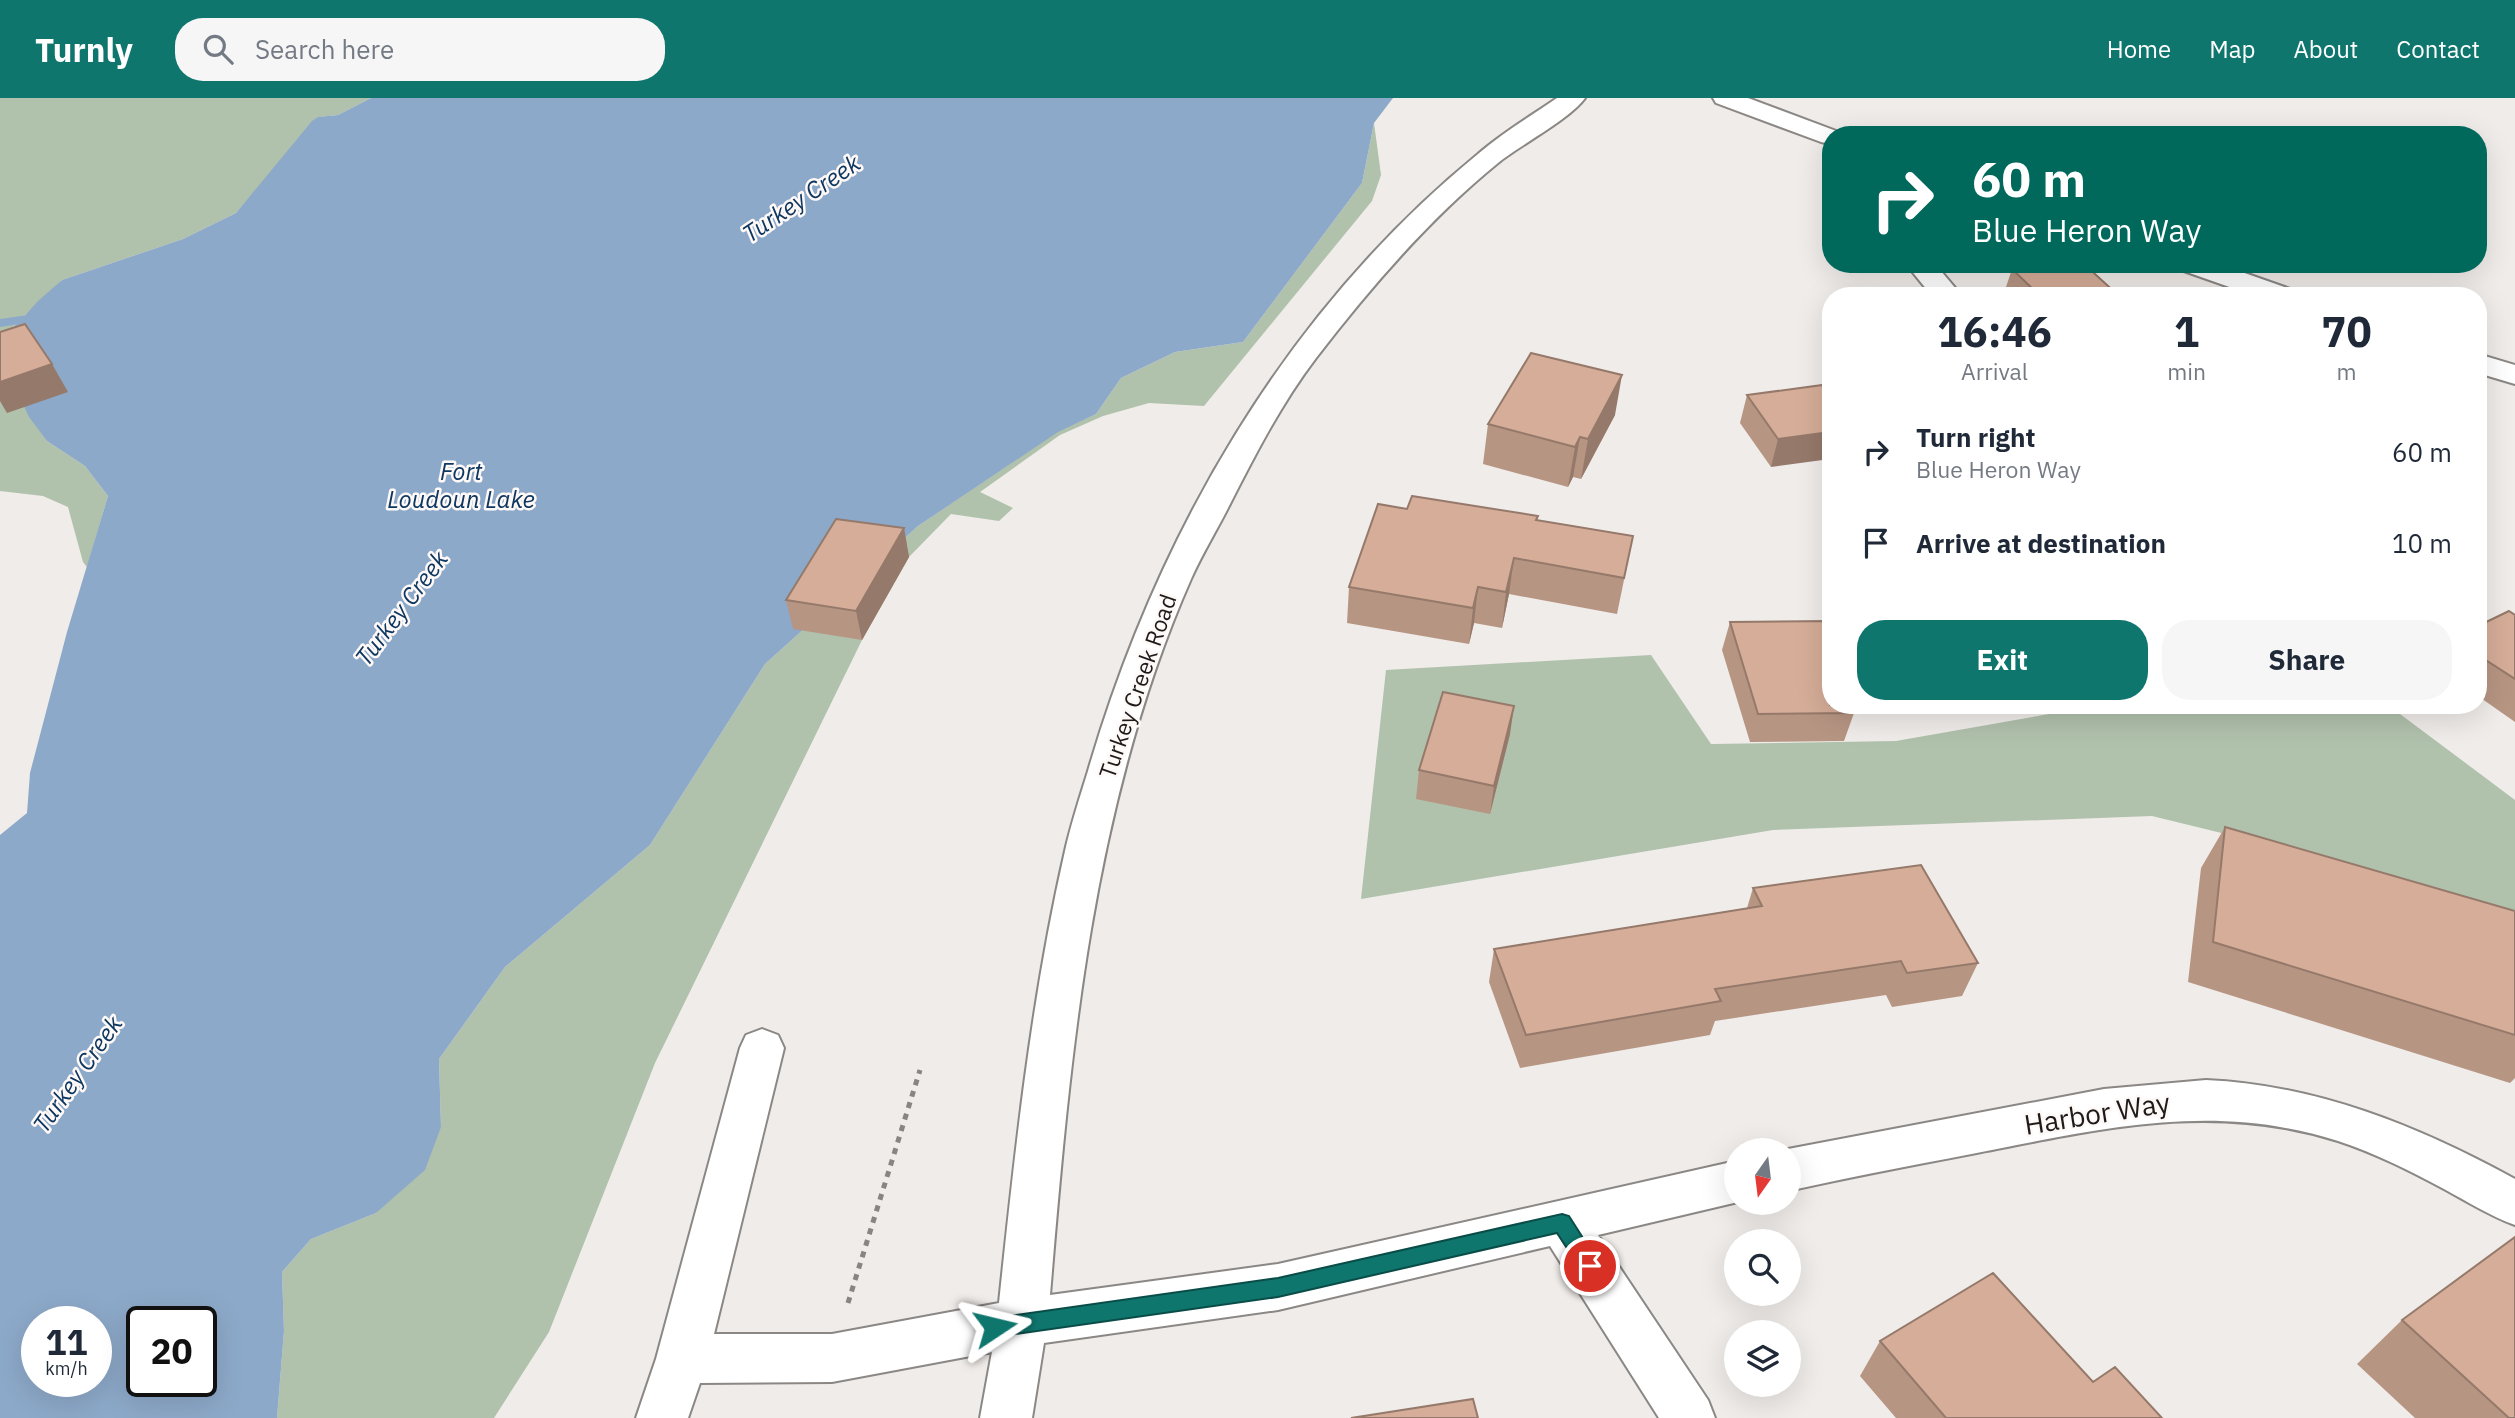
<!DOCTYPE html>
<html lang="en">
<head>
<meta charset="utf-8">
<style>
	:root { --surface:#fff; --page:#f6f6f7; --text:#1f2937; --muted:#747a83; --accent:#0f766e }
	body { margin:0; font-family:"IBM Plex Sans",sans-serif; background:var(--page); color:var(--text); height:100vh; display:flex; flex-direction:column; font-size:26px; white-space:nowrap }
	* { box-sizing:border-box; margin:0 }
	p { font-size:23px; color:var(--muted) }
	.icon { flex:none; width:38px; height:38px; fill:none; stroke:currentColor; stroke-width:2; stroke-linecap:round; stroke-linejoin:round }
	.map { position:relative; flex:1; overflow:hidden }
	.drawer { position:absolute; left:1822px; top:189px; width:665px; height:427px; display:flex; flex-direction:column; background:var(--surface); border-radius:28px; box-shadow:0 7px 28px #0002 }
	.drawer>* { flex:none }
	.top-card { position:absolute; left:1822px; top:28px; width:665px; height:147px; border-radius:28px; box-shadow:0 7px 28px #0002; background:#00695c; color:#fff; overflow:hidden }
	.needle { width:46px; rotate:194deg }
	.tools { position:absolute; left:1724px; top:1040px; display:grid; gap:14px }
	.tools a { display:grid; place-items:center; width:77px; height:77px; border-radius:50%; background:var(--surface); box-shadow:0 7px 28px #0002; font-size:35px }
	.speed { position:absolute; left:21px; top:1208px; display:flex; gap:14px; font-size:35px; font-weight:700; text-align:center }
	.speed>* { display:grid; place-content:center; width:91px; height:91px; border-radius:50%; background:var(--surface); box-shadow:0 7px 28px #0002; line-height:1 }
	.speed small { font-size:18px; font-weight:400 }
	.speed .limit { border:4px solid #111; border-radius:10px; background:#fff; color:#111 }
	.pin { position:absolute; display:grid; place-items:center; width:60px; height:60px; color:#fff; margin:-30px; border:4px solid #fff; border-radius:50%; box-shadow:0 2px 7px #0007 }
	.me { position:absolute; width:77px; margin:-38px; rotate:80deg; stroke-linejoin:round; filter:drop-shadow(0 0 5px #0008) }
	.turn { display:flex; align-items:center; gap:24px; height:147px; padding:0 35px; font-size:32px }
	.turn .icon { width:91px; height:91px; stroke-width:2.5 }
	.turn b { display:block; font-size:49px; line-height:60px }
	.eta { display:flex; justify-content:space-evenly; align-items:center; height:119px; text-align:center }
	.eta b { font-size:42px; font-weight:700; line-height:49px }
	.cta { display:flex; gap:14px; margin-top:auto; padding:14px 35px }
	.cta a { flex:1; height:80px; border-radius:28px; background:var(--accent); color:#fff; font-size:28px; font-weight:700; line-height:80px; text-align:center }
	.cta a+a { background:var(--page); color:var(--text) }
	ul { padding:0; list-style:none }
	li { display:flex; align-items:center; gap:21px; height:91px; padding:0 35px }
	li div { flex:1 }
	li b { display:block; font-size:26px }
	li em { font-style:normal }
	header { display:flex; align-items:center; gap:42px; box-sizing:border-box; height:98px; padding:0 35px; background:var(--accent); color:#fff }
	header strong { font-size:33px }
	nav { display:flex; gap:38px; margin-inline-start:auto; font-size:24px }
	.search { width:490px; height:63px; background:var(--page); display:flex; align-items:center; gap:18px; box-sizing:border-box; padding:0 24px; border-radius:28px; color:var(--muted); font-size:26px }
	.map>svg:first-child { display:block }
	.green { fill:#b0c1ac }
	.water { fill:#8da9c9; fill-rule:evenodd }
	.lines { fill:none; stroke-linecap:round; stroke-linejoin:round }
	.stream { fill:#8da9c9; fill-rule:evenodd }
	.minor-casing { stroke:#8b8784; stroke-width:4 }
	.path { stroke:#878482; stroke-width:5; stroke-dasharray:6 6; stroke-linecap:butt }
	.minor { fill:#fff; fill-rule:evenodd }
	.wall { fill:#b79583 }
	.shaded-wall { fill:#95796a }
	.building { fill:#d5ad98; stroke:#95796a; stroke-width:2 }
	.route { fill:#0f766e; stroke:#0a4d48; stroke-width:2 }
	.labels { text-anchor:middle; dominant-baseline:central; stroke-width:5; stroke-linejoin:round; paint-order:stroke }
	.street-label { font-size:23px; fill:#1d1b1a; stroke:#fef9f7 }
	.water-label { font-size:24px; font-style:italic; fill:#0d3760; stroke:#fef9f7 }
	.near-street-label { font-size:28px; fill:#1d1b1a; stroke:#fef9f7 }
</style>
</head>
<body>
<header>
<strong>Turnly</strong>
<div class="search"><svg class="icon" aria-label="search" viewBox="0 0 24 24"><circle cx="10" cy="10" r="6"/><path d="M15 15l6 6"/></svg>Search here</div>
<nav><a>Home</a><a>Map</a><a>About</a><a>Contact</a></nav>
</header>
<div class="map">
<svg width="2515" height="1320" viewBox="0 0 2515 1320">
	<rect width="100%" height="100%" fill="#f0ece9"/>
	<path class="green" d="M0 0H371L338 17 319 19 236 115 183 141 62 182 0 241Z
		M1374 25 1381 77 1372 103 1204 308 1149 305 1103 318 1060 337 980 394 1013 410 999 423 951 416 909 459 862 542 655 965 549 1234 494 1320H277L284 1233 282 1174 311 1141 376 1115 441 1029 439 961 505 869 650 747 765 566 918 428 1058 333 1096 316 1121 280 1175 254 1243 244 1362 85Z
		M0 257 47 343 85 368 108 398 87 469 83 464 68 409 43 398 0 393Z
		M1651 557 1711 646 1896 643 2100 607H2388L2515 702V840L2365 770 2152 718 1773 732 1361 801 1386 572Z"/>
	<path class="water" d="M371 0H1393L1374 25 1362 85 1243 244 1175 254 1121 280 1096 316 1058 334 918 428 765 566 650 747 505 869 439 961 441 1029 425 1072 376 1115 311 1141 282 1174 284 1233 277 1320H0V737L27 715 30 675 67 534 108 398 85 368 47 343 29 319 0 257 2 237 18 225 38 203 62 182 183 141 236 115 312 23 318 19 338 17ZM37 1223H96V1283H37ZM142 1223H201V1283H142Z"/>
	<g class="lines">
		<path class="stream" d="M43 215 47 216V222L0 229V221Z"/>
		<defs>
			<path id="minor" d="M1557 0H1585C1570 21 1520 47 1498 65 1429 121 1369 191 1316 260 1281 306 1255 357 1229 408 1217 432 1202 456 1191 481 1092 705 1070 955 1050 1197L1278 1166 1736 1063V1104H1738L1598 1137 1708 1302 1715 1320H1659L1550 1148 1278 1212 1044 1245 1032 1320H980L992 1254 832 1284 700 1285 688 1320H636L656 1261 740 950 746 937 762 931 778 937 784 950 714 1236H832L999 1205C1015 1053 1031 901 1065 753 1071 726 1080 699 1088 673 1157 436 1285 214 1478 56 1502 35 1531 18 1557 0Z
				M1713 0H1748L1839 34 1841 37H1830V46L1821 44 1716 5Z
				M1906 166H1935L1962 198H1932Z
				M2177 166H2219L2293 192 2297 198H2255L2181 172Z
				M2478 256 2515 267V286L2478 275Z
				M2206 982C2317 987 2418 1028 2515 1081V1127C2490 1118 2468 1104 2444 1091 2410 1073 2375 1055 2338 1043 2221 1006 2119 1027 2002 1050 1931 1064 1859 1077 1788 1093V1051L2104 991Z"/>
		</defs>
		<use href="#minor" class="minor-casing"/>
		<path class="path" d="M848 1205 920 972"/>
		<use href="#minor" class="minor"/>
	</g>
	<path class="wall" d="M2012 171 2119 198H2003Z
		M1830 286 1771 369 1740 325 1747 297Z
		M1615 317 1581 381 1573 379 1568 389 1483 366 1488 326Z
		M1407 411 1537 422 1633 438 1617 516 1509 496 1502 530 1474 525 1469 546 1347 525 1349 489Z
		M904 430 909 459 862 542 793 531 786 502Z
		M2515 517V624L2478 598V528Z
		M1730 524 1830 607 1854 615 1844 643 1750 644 1722 552Z
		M1510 636 1490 716 1416 701 1419 672Z
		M2225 729 2515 813V980L2510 985 2188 884 2201 770Z
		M1753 790 1978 865 1962 898 1892 909 1886 897 1715 923 1710 937 1520 970 1489 884 1494 851 1747 810Z
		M2402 1222 2515 1320H2415L2357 1266Z
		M1880 1243 2093 1284 2162 1320H1896L1860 1278Z"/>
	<path class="shaded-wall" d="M52 266 68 294 7 315 0 303V284Z
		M1622 277 1615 317 1581 381 1588 341Z
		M1830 334V361L1771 369 1778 341Z
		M1580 339 1573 379 1568 389 1575 349Z
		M904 430 909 459 862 542 856 513Z
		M1514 460 1509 496 1502 530 1506 494Z
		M1478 489 1474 525 1469 546 1473 510Z
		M1514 608 1510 636 1490 716 1494 688Z"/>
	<path class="building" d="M2045 166H2084L2119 198H2040L2012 171Z
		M25 226 52 266 0 284V234Z
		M1531 255 1622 277 1588 341 1580 339 1575 349 1488 326Z
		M1830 286V334L1778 341 1747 297Z
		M1412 398 1538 418 1536 422 1633 438 1624 480 1514 460 1506 494 1478 489 1473 510 1349 489 1378 406 1407 411Z
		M836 421 904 430 856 513 786 502Z
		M2509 513 2515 517V581L2478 557V528Z
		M1830 523V607H1851L1854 615 1758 616 1730 524Z
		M1443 594 1514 608 1494 688 1419 672Z
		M2225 729 2515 813V937L2213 844Z
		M1921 767 1978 865 1907 875 1901 863 1715 891 1721 903 1526 937 1494 851 1762 808 1753 790Z
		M2515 1139V1320H2509L2402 1222Z
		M1993 1175 2093 1284 2115 1269 2162 1320H1946L1880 1243Z
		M1473 1301 1478 1320H1351Z"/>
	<path class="route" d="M1562 1116 1569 1118 1597 1162 1600 1168 1597 1175 1590 1177 1583 1175 1557 1135 1278 1199 995 1239 988 1236 985 1229 988 1222 995 1220 1278 1180Z"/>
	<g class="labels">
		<g class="street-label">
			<text transform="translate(1137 588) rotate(-71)">Turkey Creek Road</text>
		</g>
		<g class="water-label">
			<text transform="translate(801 100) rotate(-34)">Turkey Creek</text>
			<text x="461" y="373">Fort<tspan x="461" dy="28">Loudoun Lake</tspan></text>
			<text transform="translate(401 510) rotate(-53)">Turkey Creek</text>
			<text transform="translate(77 976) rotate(-55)">Turkey Creek</text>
		</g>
		<g class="near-street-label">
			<text transform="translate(2097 1015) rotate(-9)">Harbor Way</text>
		</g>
	</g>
</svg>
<div class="tools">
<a><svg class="needle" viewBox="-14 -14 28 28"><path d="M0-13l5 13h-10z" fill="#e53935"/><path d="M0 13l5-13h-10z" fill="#747a83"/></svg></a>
<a><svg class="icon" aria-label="search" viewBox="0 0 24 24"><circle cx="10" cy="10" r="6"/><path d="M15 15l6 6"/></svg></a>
<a><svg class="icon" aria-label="layers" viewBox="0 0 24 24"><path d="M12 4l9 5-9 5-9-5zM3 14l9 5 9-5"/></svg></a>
</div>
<div class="speed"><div>11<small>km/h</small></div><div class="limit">20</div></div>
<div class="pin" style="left:1590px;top:1168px;background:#d93025"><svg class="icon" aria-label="arrive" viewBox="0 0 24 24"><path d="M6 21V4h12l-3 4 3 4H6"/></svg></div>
<svg class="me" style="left:995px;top:1229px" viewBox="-20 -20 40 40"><path d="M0-17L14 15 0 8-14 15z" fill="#0f766e" stroke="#fff" stroke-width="4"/></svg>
<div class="top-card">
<div class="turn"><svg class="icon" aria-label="right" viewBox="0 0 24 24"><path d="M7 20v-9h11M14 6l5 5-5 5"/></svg><div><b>60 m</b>Blue Heron Way</div></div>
</div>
<section class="drawer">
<div class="eta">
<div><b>16:46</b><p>Arrival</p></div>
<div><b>1</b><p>min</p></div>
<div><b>70</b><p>m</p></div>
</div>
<ul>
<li><svg class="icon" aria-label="right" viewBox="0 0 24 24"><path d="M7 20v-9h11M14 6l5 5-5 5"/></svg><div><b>Turn right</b><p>Blue Heron Way</p></div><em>60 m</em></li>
<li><svg class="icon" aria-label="arrive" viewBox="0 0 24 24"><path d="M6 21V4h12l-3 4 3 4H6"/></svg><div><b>Arrive at destination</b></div><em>10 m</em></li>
</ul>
<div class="cta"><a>Exit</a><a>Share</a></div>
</section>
</div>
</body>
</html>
